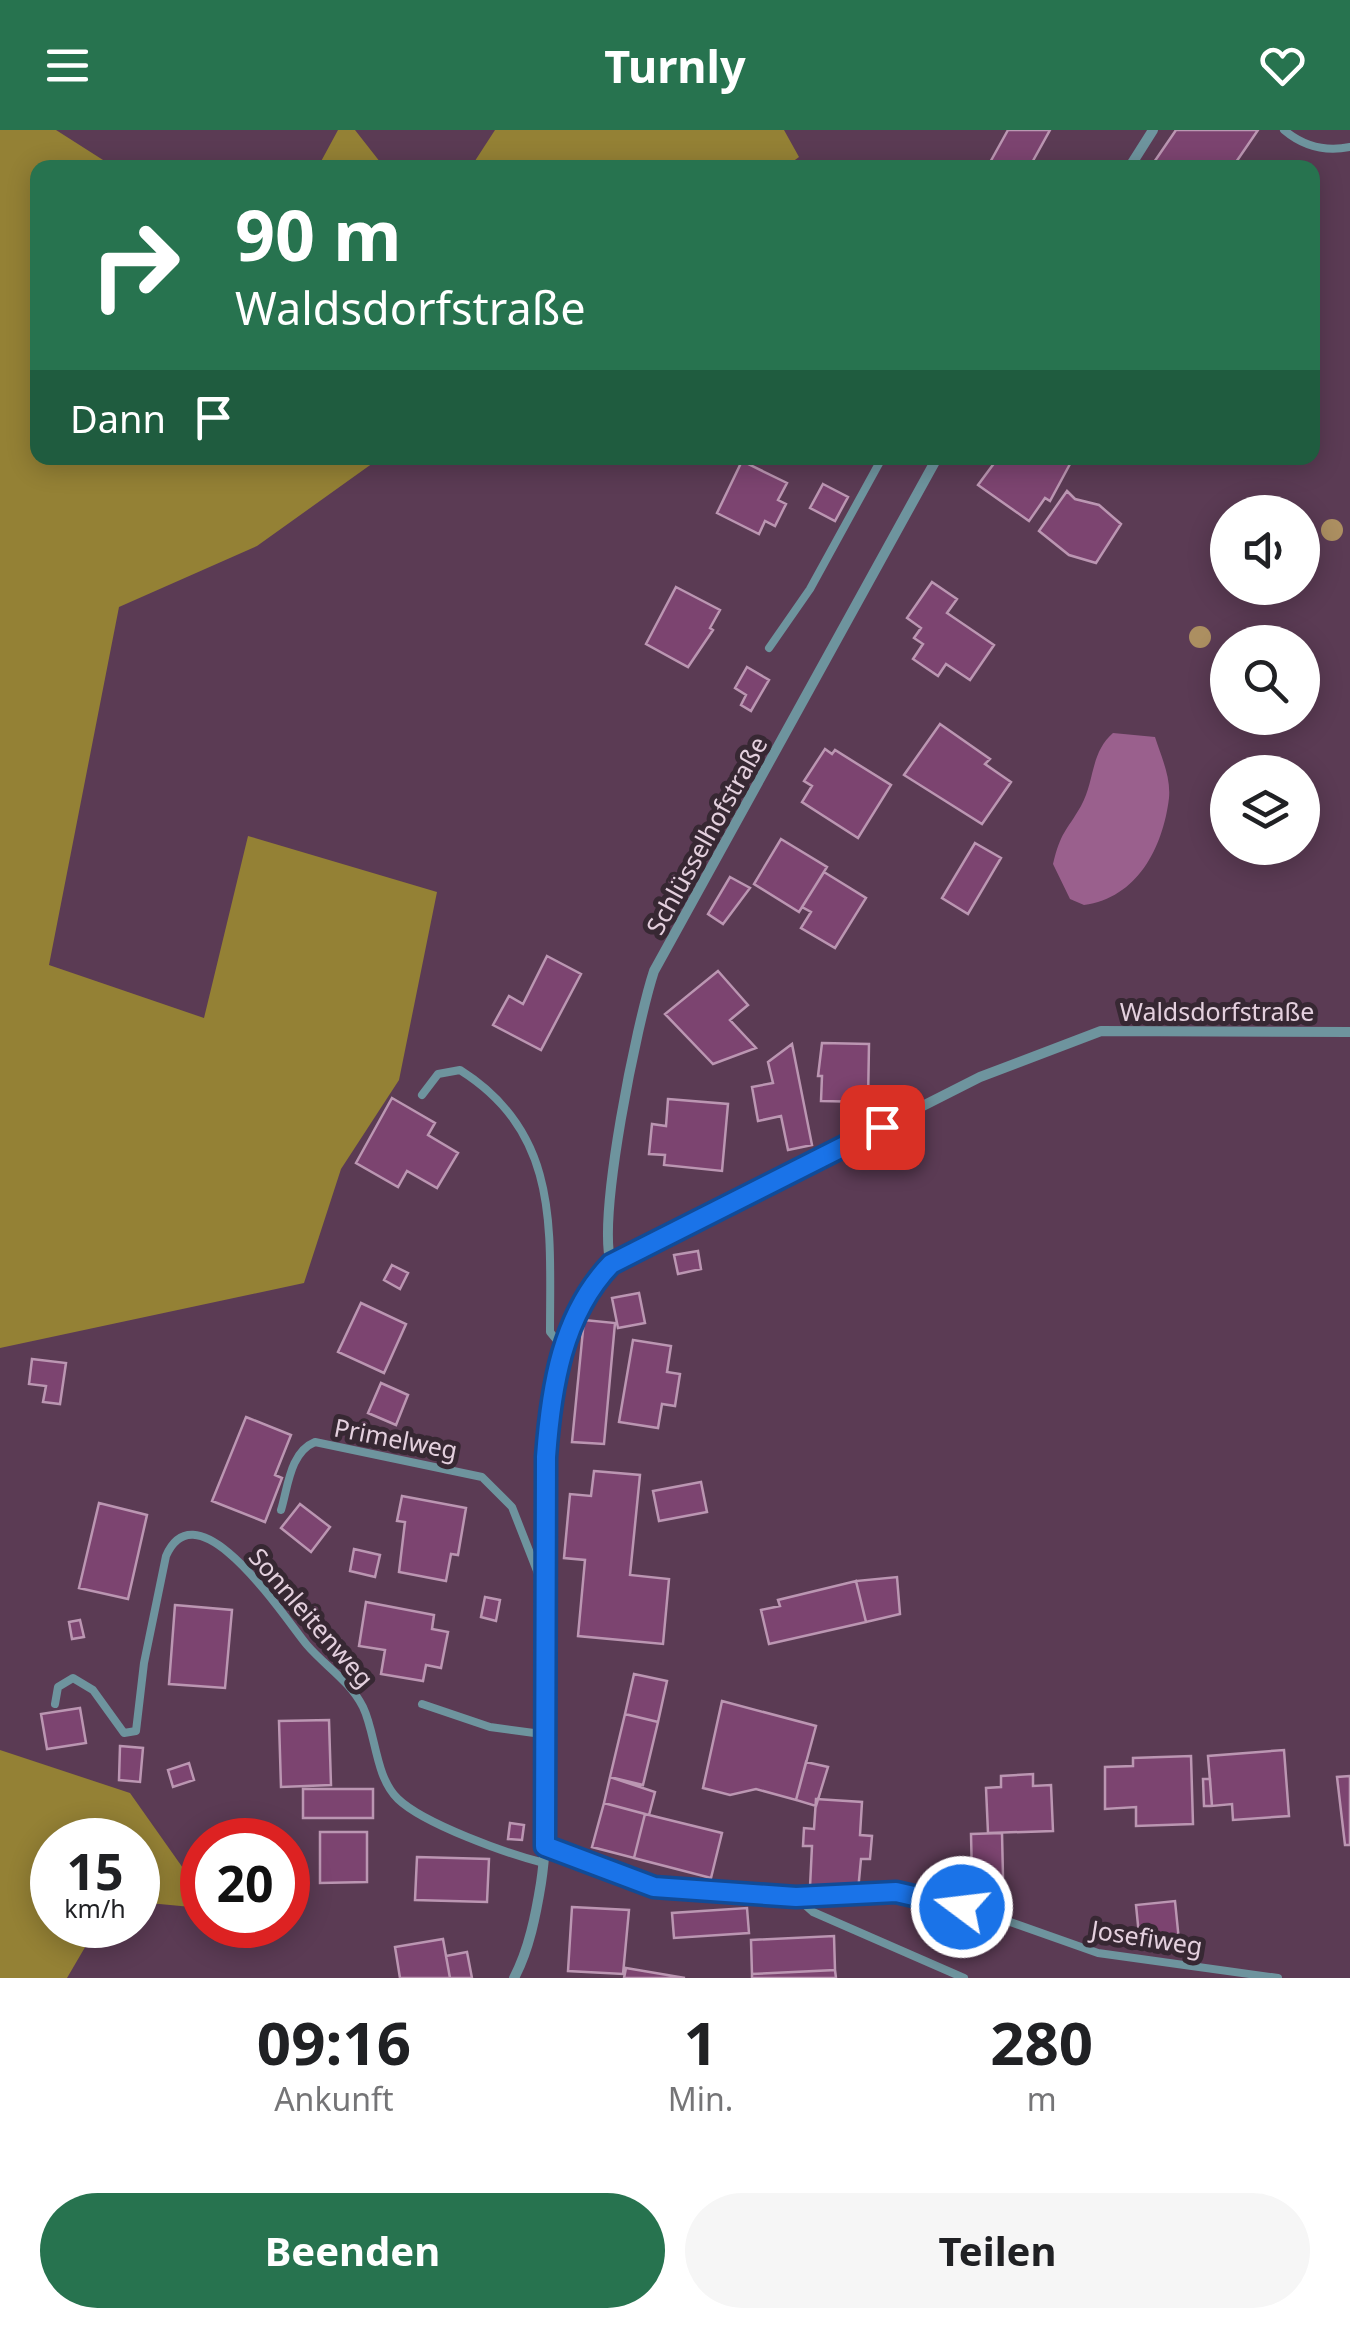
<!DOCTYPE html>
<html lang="de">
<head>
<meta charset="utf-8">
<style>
	:root { --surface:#fff; --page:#f6f6f6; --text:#202124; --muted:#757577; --accent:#27734f }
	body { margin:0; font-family:"Noto Sans",sans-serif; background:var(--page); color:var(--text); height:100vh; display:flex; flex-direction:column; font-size:38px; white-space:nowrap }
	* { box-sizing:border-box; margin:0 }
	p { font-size:32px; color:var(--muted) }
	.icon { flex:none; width:55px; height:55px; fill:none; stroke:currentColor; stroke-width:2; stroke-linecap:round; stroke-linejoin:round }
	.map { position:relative; height:1848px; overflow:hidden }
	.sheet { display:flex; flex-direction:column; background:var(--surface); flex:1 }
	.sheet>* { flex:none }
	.top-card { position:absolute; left:30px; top:30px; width:1290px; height:305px; border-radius:20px; box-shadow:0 5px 25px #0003; background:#27734f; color:#fff; overflow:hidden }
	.tools { position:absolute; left:1210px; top:365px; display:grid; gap:20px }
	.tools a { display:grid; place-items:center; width:110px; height:110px; border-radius:50%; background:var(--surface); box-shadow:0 5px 25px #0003; font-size:50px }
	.speed { position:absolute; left:30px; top:1688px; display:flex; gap:20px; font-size:50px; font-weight:700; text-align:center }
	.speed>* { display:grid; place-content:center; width:130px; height:130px; border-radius:50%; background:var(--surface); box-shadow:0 5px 25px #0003; line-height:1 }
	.speed small { font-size:25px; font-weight:400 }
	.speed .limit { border:15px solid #d22; background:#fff; color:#111 }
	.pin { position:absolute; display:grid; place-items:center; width:85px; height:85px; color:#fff; margin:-42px; border-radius:20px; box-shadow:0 5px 15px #0006 }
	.me { position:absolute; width:110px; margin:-55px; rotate:285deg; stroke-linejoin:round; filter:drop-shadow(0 0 8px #0008) }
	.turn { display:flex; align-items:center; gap:35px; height:210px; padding:0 40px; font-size:45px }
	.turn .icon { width:130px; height:130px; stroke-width:2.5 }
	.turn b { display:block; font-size:70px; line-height:85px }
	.then { display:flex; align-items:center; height:95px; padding:0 40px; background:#0003; gap:20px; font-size:38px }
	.eta { display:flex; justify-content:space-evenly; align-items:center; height:170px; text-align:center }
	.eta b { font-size:60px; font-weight:700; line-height:70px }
	.cta { display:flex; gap:20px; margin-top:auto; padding:20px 40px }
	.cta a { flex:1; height:115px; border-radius:60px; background:var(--accent); color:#fff; font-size:40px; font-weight:700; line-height:115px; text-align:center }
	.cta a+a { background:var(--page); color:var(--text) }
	header { display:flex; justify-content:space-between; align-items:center; height:130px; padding:0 40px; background:var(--accent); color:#fff; font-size:45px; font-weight:700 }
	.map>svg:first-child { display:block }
	.forest { fill:#948135 }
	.water { fill:#9a608d }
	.building { fill:#7c4470; stroke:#bb96b2; stroke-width:2.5 }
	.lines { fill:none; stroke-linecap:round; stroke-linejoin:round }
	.lane { stroke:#6e949e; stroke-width:8 }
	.street { stroke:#6e949e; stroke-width:10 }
	.tree { fill:#ac8f61 }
	.route-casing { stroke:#114b97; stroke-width:25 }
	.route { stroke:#1a73e8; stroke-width:18 }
	.labels { text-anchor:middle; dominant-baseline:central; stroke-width:10; stroke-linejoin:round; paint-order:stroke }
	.street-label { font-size:25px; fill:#e4d0de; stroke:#372833 }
</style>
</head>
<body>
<header><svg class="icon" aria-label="menu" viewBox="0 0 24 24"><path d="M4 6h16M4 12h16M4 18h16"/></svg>Turnly<svg class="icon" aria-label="heart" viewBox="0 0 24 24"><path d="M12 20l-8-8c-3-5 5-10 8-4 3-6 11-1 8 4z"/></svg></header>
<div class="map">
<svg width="1350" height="1848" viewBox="0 0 1350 1848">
	<rect width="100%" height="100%" fill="#5b3b54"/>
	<path class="forest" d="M0 0H56L114 37 38 38V328H380L257 416 119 477 49 835 204 888 248 706 437 762 399 950 341 1039 304 1153 0 1218Z
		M338 0H355L384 37H318Z
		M495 0H784L799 27 784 38 471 37Z
		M0 1620 130 1663 202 1765V1778L138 1772V1710H52V1795H98L67 1848H0Z"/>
	<path class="water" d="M1113 603 1155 607C1161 626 1171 647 1169 668 1163 718 1137 768 1084 775L1070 769 1053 734C1061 701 1066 702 1081 676 1095 651 1090 623 1113 603Z"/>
	<path class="building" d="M1008 0H1050L1029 38 988 36Z
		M1176 0H1258L1232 38H1150Z
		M998 328H1061L1070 334 1050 371 1045 368 1029 391 978 355Z
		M742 331 787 353 778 370 786 374 775 396 765 391 759 404 717 383Z
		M823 354 848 367 835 391 810 378Z
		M1067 361 1075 369 1099 375 1121 394 1096 433 1069 425 1039 401Z
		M932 452 957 469 947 483 994 515 970 550 946 534 938 546 913 529 923 514 914 508 921 498 907 488Z
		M676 457 720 480 710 498 713 500 688 537 646 514Z
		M747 537 769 550 751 581 741 575 746 565 735 558Z
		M940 594 990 629 985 634 1011 652 982 694 904 645Z
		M825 619 832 624 835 620 891 655 858 708 802 672 812 656 804 651Z
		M781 709 827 737 799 782 754 754Z
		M975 713 1001 728 968 784 942 768Z
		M824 742 866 768 835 818 801 798 811 782 802 777Z
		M730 747 750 758 723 794 708 784Z
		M547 826 581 844 541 920 493 895 509 866 523 874Z
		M718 841 748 875 730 890 756 918 713 934 665 884Z
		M822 913 869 914 868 972 821 971 822 946H818Z
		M792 914 812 1015 788 1020 781 986 758 991 752 957 773 953 768 932Z
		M392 968 435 993 428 1005 458 1023 437 1058 407 1041 398 1057 356 1033Z
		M668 969 728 974 722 1041 664 1035 665 1025 649 1024 652 994 666 996Z
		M698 1121 701 1139 678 1144 674 1125Z
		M392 1135 408 1143 400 1159 384 1150Z
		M639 1163 645 1193 618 1198 612 1168Z
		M361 1173 406 1194 384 1243 338 1222Z
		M584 1190 615 1193 604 1314 572 1312Z
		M633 1210 671 1216 667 1242 680 1244 675 1276 662 1274 658 1298 619 1292Z
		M32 1229 66 1233 60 1274 43 1272 46 1256 29 1254Z
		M381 1253 408 1265 396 1295 368 1283Z
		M246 1287 291 1305 275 1345 282 1348 265 1392 212 1371Z
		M594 1341 640 1345 630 1445 669 1449 663 1514 578 1506 585 1430 564 1428 570 1364 591 1366Z
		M701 1352 707 1382 659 1391 653 1361Z
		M402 1366 466 1378 458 1425 451 1424 446 1451 399 1442 405 1392 397 1391Z
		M99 1373 147 1385 128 1469 79 1458Z
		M300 1374 330 1397 311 1422 281 1398Z
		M354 1419 380 1425 375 1447 350 1441Z
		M897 1447 900 1484 866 1492 856 1451Z
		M856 1451 866 1492 769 1514 761 1480 780 1476 778 1470Z
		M485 1467 500 1470 496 1491 481 1487Z
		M366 1472 434 1485 432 1499 448 1502 441 1538 426 1535 423 1551 381 1544 385 1520 359 1516Z
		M175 1475 232 1480 225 1558 169 1554Z
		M80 1490 84 1507 72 1509 69 1492Z
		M634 1544 667 1551 658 1592 625 1584Z
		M722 1571 816 1596 796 1670 756 1659 730 1665 703 1658Z
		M80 1578 86 1613 47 1619 41 1584Z
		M625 1584 658 1592 643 1655 610 1647Z
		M329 1590 331 1655 281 1657 279 1591Z
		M120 1616 143 1618 140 1652 119 1650Z
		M1284 1620 1289 1686 1233 1690 1232 1674 1212 1676 1208 1626Z
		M1191 1626 1193 1694 1136 1696V1677L1105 1679V1637L1133 1636V1628Z
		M806 1632 828 1637 816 1676 796 1670Z
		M189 1633 194 1650 173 1657 168 1640Z
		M1033 1644V1656L1051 1655 1053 1701 988 1703 986 1658 1001 1657V1646Z
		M1350 1646V1715H1345L1337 1647Z
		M610 1647 655 1662 649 1685 604 1673Z
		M1203 1649H1210L1212 1676H1204Z
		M303 1659H373V1688H303Z
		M816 1669 862 1672 860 1705 872 1706 870 1729H861L858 1761 810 1757 812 1716H803L804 1698 814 1699Z
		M604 1673 645 1684 634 1728 592 1717Z
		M645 1684 722 1703 711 1748 634 1728Z
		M510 1693 524 1695 522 1710 508 1709Z
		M320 1702H367V1752L320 1753Z
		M1002 1703 1003 1747 972 1748 971 1704Z
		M417 1727 489 1729 487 1772 415 1770Z
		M1175 1771 1179 1811 1140 1815 1136 1775Z
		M572 1777 629 1780 623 1844 568 1841Z
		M747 1778 749 1803 674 1808 672 1783Z
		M834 1806 835 1840 752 1844 751 1810Z
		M443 1809 450 1848H400L395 1817Z
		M467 1822 472 1848H450L446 1826Z
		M626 1838 685 1848H624Z
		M835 1840 836 1848H752V1844Z"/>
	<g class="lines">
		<path class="lane" d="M1284 0C1304 17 1325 22 1350 17
			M769 518 810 459 882 328
			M422 965 438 944 460 940C560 1003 550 1098 550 1202L564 1219
			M281 1380C288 1357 290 1322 315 1312L482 1347 512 1377 541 1451
			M55 1574 58 1557 73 1548 93 1560 124 1603 136 1601 144 1533 166 1426C198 1353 286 1490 307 1515 325 1536 350 1551 363 1577 376 1604 375 1647 398 1669 424 1694 508 1724 544 1733
			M422 1574 490 1597 549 1605
			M545 1716 654 1757 796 1767 911 1763 988 1784 1098 1823 1278 1848
			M796 1767 813 1782 964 1848"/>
		<path class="street" d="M1129 38 1153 0
			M611 1134C597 1086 637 893 654 841L937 328
			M514 1848C529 1820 536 1784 541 1753 566 1588 495 1253 611 1134L980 947 1101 901 1350 902"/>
	</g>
	<g class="tree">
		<circle cx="1332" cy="400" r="11"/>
		<circle cx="1200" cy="507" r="11"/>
	</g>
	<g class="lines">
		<defs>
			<path id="route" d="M882 997 611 1134C562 1185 551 1258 546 1327L545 1716 654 1757 796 1767 896 1762 962 1777"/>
		</defs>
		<use href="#route" class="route-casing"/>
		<use href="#route" class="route"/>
	</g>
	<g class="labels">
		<g class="street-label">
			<text transform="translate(706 705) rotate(-61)">Schlüsselhofstraße</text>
			<text x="1217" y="881">Waldsdorfstraße</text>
			<text transform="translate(396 1308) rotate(11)">Primelweg</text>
			<text transform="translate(312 1487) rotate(49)">Sonnleitenweg</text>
			<text transform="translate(1147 1807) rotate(9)">Josefiweg</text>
		</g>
	</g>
</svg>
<div class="tools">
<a><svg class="icon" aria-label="sound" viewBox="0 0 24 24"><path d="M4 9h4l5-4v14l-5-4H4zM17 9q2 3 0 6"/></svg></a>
<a><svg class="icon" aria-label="search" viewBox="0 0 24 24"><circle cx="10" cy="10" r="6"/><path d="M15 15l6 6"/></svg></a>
<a><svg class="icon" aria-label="layers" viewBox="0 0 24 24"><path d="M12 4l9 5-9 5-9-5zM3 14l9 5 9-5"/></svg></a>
</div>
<div class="speed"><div>15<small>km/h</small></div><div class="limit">20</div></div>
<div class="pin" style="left:882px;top:997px;background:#d93025"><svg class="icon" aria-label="arrive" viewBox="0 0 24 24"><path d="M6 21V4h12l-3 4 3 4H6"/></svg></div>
<svg class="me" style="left:962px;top:1777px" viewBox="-20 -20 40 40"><circle r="17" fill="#1a73e8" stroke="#fff" stroke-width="3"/><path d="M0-11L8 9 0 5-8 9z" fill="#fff"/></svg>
<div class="top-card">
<div class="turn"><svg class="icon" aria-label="right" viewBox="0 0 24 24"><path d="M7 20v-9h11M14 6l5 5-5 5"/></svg><div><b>90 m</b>Waldsdorfstraße</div></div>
<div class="then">Dann<svg class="icon" aria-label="arrive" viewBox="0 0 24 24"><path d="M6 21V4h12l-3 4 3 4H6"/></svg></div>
</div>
</div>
<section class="sheet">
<div class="eta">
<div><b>09:16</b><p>Ankunft</p></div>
<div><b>1</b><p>Min.</p></div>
<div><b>280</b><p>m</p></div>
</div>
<div class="cta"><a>Beenden</a><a>Teilen</a></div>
</section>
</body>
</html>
